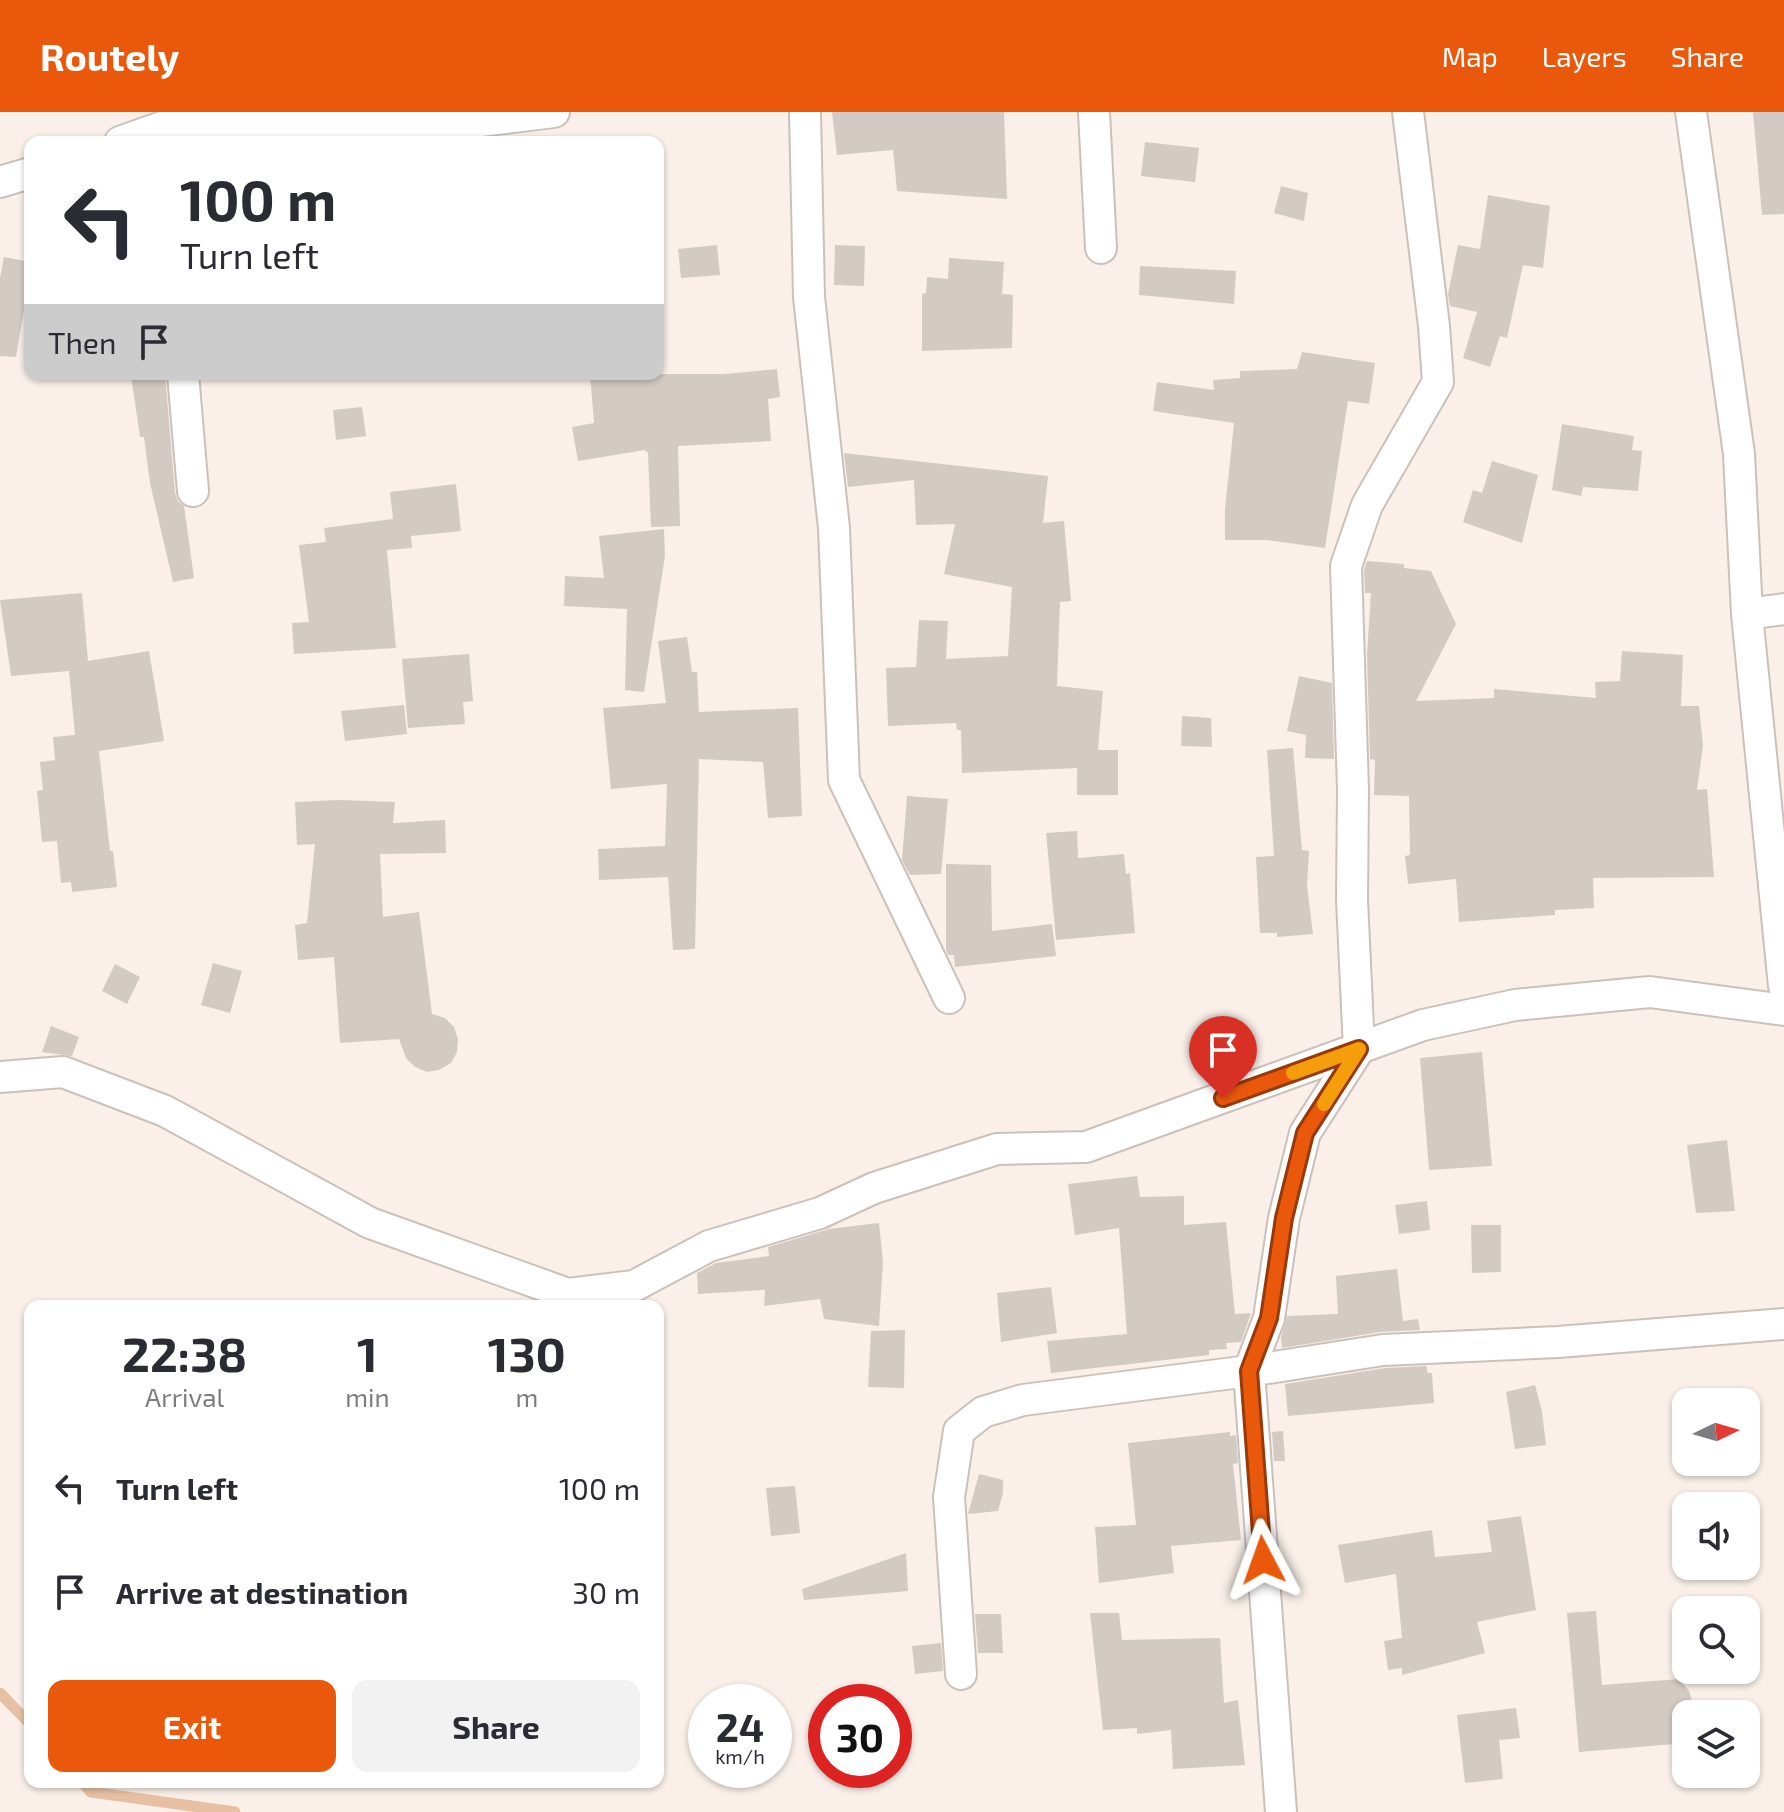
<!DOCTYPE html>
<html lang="en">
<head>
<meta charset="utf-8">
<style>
	:root { --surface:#fff; --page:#f2f2f3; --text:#2b2b33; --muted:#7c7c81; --accent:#ea580c }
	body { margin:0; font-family:"Exo 2",sans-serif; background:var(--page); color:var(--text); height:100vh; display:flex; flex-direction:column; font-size:30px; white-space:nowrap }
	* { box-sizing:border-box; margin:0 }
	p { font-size:26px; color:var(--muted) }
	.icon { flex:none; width:44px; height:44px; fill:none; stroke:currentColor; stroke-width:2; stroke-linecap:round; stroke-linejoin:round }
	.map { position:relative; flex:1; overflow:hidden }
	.panel { position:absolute; left:24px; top:1188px; width:640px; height:488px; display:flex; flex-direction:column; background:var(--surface); border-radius:16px; box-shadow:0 2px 6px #0004 }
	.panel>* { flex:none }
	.banner { position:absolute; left:24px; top:24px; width:640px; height:244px; border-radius:16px; box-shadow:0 2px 6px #0004; background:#fff; color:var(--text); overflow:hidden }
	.needle { width:52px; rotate:85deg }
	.controls { position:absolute; left:1672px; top:1276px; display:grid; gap:16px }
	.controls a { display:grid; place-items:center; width:88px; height:88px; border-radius:16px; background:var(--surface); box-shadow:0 2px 6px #0004; font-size:40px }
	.speed { position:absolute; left:688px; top:1572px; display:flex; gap:16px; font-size:40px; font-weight:700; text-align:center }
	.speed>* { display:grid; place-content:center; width:104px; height:104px; border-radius:50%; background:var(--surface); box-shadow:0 2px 6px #0004; line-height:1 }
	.speed small { font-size:20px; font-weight:400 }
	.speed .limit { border:12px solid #d22; background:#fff; color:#111 }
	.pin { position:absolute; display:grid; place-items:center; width:68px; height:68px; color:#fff; margin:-82px -34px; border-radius:50% 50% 50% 0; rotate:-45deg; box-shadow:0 0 8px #0007 }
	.pin .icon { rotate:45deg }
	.me { position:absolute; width:88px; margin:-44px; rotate:356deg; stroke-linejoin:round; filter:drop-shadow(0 0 6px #0008) }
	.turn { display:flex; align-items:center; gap:28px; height:168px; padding:0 24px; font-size:36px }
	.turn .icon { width:104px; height:104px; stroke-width:2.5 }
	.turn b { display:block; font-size:56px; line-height:68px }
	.then { display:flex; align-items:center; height:76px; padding:0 24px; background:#0003; gap:16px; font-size:30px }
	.eta { display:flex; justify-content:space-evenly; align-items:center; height:136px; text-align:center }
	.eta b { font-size:48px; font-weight:700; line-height:56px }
	.primary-button { display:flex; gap:16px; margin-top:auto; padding:16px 24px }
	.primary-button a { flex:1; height:92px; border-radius:16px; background:var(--accent); color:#fff; font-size:32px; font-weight:700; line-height:92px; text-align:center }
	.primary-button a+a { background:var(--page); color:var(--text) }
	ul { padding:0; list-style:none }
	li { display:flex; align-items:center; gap:24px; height:104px; padding:0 24px }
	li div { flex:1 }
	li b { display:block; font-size:30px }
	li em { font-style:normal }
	header { display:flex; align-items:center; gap:48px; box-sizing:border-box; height:112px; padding:0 40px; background:var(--accent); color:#fff }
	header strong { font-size:38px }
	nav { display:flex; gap:44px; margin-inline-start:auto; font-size:28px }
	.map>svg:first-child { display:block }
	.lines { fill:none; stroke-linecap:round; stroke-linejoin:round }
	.stream { stroke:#e7c0a3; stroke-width:11 }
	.building { fill:#d3cac3 }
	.street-casing { stroke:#cbc1ba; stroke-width:34 }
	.street { stroke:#fff; stroke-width:30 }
	.route-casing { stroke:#983908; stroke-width:20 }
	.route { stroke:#ea580c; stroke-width:14 }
	.slow { stroke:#f59e0b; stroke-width:14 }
</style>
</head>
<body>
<header>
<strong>Routely</strong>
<nav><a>Map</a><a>Layers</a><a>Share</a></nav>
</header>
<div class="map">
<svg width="1784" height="1700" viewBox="0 0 1784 1700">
	<rect width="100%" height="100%" fill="#faf0e9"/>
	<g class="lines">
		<path class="stream" d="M0 1581 30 1612
			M82 1670 91 1680 235 1700"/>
	</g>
	<path class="building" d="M832 0H1004L1007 87 897 79 893 38 837 43Z
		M1753 0H1784V102L1762 103Z
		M1145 30 1199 36 1195 70 1141 64Z
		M1281 74 1308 81 1304 109 1274 101Z
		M1488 83 1550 94 1543 156 1523 153 1507 226 1500 224 1490 255 1463 246 1477 200 1450 194 1448 182 1458 133 1480 137Z
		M717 133 720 163 681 166 678 137Z
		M835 133 865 134 864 174 834 173Z
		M4 145 30 150V163L16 245 0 244V166Z
		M949 146 1004 150 1002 182 1013 183 1012 236 922 239V182L926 181 927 165 948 167Z
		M1140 154 1236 159 1234 192 1139 183Z
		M1302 240 1375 251 1369 292 1348 289 1325 436 1266 428H1225V397L1234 311 1153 299 1157 270 1214 278 1213 268 1240 266V259L1297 257Z
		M777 257 780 285 768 287 771 329 678 334 680 414 651 415 648 341 645 338 578 349 572 315 594 311 590 262H725Z
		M147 262H165L175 381 178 389 184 394 194 466 173 470 150 371 144 325H140L131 264Z
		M362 295 366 324 336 328 333 298Z
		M1562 312 1634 324 1632 338 1642 339 1638 379 1583 375 1581 384 1552 378Z
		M844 341 1048 364 1043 411 1064 409 1071 489 1060 490 1057 574 1103 579 1098 638H1118V683H1077V656L962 661 961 618H957L956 611 888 614 886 556 916 555 919 508 948 509 946 547 1008 544 1012 475 944 462 955 412 916 413 914 368 848 375Z
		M1492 349 1538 363 1522 431 1463 410 1473 378 1482 381Z
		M456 372 461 419 411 424 412 436 387 438 396 536 294 542 292 511 309 510 299 433 326 430 324 416 393 407 390 380Z
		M664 417 665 444 644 580 625 578 627 497 564 494 565 464 604 466 599 424Z
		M1367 449 1404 452V456L1431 459 1456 512 1416 589 1494 586V577L1596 586 1595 570 1620 569 1622 539 1683 543 1681 594H1699L1703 633 1697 678 1707 677 1714 765 1593 766 1594 796 1555 798V803L1459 810 1456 767 1408 772 1405 744 1410 743 1409 684 1374 683 1375 648 1370 647 1367 542 1371 481H1365L1364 457Z
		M82 481 88 549 149 539 164 629 99 639 110 739H113L117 775 72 780 71 770 61 771 57 729 42 730 37 679 43 678 40 650 55 648 53 625 75 623 69 559 11 564 0 488Z
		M687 525 692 560H697L699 600 798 596 802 704 768 706 763 650 699 647 695 837 673 838 668 765 599 768 598 737 665 734 667 672 611 677 603 596 666 591 658 529Z
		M469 542 473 589 463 590 465 612 408 616 402 547Z
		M1299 564 1332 571 1334 647 1305 646 1306 623 1287 619Z
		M404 593 407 622 345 629 341 599Z
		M1182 604 1211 606 1212 635 1181 634Z
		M1293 636 1302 738 1309 739 1307 774 1313 822 1277 825V821H1260L1256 745 1274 744 1267 638Z
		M907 684 948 687 941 762 910 763 902 748Z
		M339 688 395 690 393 711 445 708 446 741 380 742 383 805 419 800 432 902 445 906 454 915 458 927 457 940 451 951 439 958 427 960 415 955 406 946 399 927 340 931 334 845 298 848 295 813 307 811 315 732 297 733 295 690Z
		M1077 719 1078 746 1124 742 1126 762 1130 761 1135 821 1056 828 1046 721Z
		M946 752 991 753 992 819 1052 812 1056 844 955 855 954 843H948L946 838Z
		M213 851 242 859 230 901 201 893Z
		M115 852 140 865 127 892 102 879Z
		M51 914 79 925 72 944 42 940Z
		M1482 940 1492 1054 1429 1058 1420 946Z
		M1727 1028 1735 1099 1696 1101 1687 1033Z
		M1137 1064 1140 1085 1184 1084V1113L1226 1110 1235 1202 1251 1201 1241 1230 1226 1231 1227 1237 1209 1238V1243L1051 1261 1047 1229 1127 1222 1119 1116 1075 1123 1068 1072Z
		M1427 1089 1430 1118 1399 1122 1395 1093Z
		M879 1111 883 1150 879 1214 824 1207 820 1187 764 1194 765 1178 698 1182 697 1161 716 1151 769 1144 768 1135 829 1117Z
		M1471 1113H1501V1160L1472 1161Z
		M1397 1157 1403 1209 1418 1207 1420 1218 1380 1220 1282 1236 1281 1225 1287 1204 1338 1202 1336 1164Z
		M1051 1175 1057 1221 1001 1230 997 1181Z
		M905 1218 904 1276 868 1275 871 1219Z
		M1426 1254 1428 1261H1432L1434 1291 1288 1304 1285 1272 1385 1256Z
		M1535 1273 1542 1300 1546 1333 1515 1337 1506 1280Z
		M1283 1319 1285 1349H1274L1272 1320Z
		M1230 1320V1324L1236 1323 1238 1351 1233 1352 1241 1428 1171 1434 1174 1461 1099 1471 1095 1415 1136 1413 1128 1331Z
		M979 1362 1003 1368V1381L998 1399 968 1402Z
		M795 1374 800 1421 771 1424 766 1376Z
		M1521 1404 1536 1498 1477 1510 1485 1541 1402 1563V1556L1388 1558 1384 1529 1402 1526 1396 1462 1345 1471 1338 1433 1432 1418 1435 1445 1492 1440 1487 1409Z
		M906 1441 908 1479 804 1488 802 1477Z
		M1596 1499 1602 1573 1679 1567 1689 1579 1696 1602H1686V1631L1579 1640 1567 1501Z
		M1090 1501H1119L1122 1528 1220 1526 1224 1591 1238 1588 1245 1653 1173 1657 1171 1618 1137 1622V1616L1103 1618Z
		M975 1502H1001L1003 1541H978Z
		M941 1531 943 1559 915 1562 912 1534Z
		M1516 1596 1520 1626 1499 1628 1503 1667 1465 1671 1457 1603Z"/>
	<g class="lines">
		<defs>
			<path id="street" d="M463 0 464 11 554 0
				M805 0 809 185 834 416 844 668 949 886
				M1094 0 1101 136
				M1691 0 1739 342 1747 502 1784 874
				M120 30 162 15 464 11
				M0 70 30 61
				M183 262 193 379
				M1747 502 1784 497
				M0 965 63 960 165 999 370 1111 568 1182 634 1174 709 1134 820 1101 874 1076 997 1037 1086 1035 1423 913 1515 893 1650 880 1784 898
				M961 1562 949 1385 959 1319 983 1300 1023 1288 1249 1259 1383 1238 1558 1230 1784 1212
				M1281 1700 1249 1259 1269 1206 1284 1106 1305 1021 1359 937 1352 788 1353 678 1346 454 1367 393 1438 270 1434 214 1408 0"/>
		</defs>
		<use href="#street" class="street-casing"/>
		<use href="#street" class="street"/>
	</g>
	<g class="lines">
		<defs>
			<path id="route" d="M1223 986 1359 937 1305 1021 1284 1106 1269 1206 1249 1259 1263 1448"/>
		</defs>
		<use href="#route" class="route-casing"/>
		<use href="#route" class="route"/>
		<path class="slow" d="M1293 961 1359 937 1324 992"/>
	</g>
</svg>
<div class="controls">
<a><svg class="needle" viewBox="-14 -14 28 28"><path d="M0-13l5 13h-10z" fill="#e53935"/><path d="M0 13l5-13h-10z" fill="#7c7c81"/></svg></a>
<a><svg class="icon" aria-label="sound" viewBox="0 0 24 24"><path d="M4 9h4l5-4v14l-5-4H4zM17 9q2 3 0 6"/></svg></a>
<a><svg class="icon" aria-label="search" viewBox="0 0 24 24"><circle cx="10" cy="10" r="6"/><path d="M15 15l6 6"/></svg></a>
<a><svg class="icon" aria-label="layers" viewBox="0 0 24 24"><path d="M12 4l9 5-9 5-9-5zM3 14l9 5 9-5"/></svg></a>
</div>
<div class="speed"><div>24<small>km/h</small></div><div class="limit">30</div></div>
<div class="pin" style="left:1223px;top:986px;background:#d93025"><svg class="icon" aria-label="arrive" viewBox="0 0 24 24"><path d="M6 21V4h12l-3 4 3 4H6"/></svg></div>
<svg class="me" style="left:1263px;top:1448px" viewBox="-20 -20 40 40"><path d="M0-17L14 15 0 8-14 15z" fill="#ea580c" stroke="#fff" stroke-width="4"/></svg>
<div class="banner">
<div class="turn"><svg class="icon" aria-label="left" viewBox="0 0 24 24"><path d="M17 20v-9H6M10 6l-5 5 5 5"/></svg><div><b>100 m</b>Turn left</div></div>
<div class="then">Then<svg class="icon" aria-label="arrive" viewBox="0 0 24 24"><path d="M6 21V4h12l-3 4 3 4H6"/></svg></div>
</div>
<section class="panel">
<div class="eta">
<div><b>22:38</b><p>Arrival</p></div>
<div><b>1</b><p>min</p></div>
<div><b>130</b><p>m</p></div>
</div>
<ul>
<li><svg class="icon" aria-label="left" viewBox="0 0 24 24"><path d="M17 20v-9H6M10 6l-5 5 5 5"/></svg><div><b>Turn left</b></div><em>100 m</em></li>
<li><svg class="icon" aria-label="arrive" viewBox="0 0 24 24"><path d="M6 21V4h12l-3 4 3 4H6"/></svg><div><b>Arrive at destination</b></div><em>30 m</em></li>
</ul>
<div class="primary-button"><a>Exit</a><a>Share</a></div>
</section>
</div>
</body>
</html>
